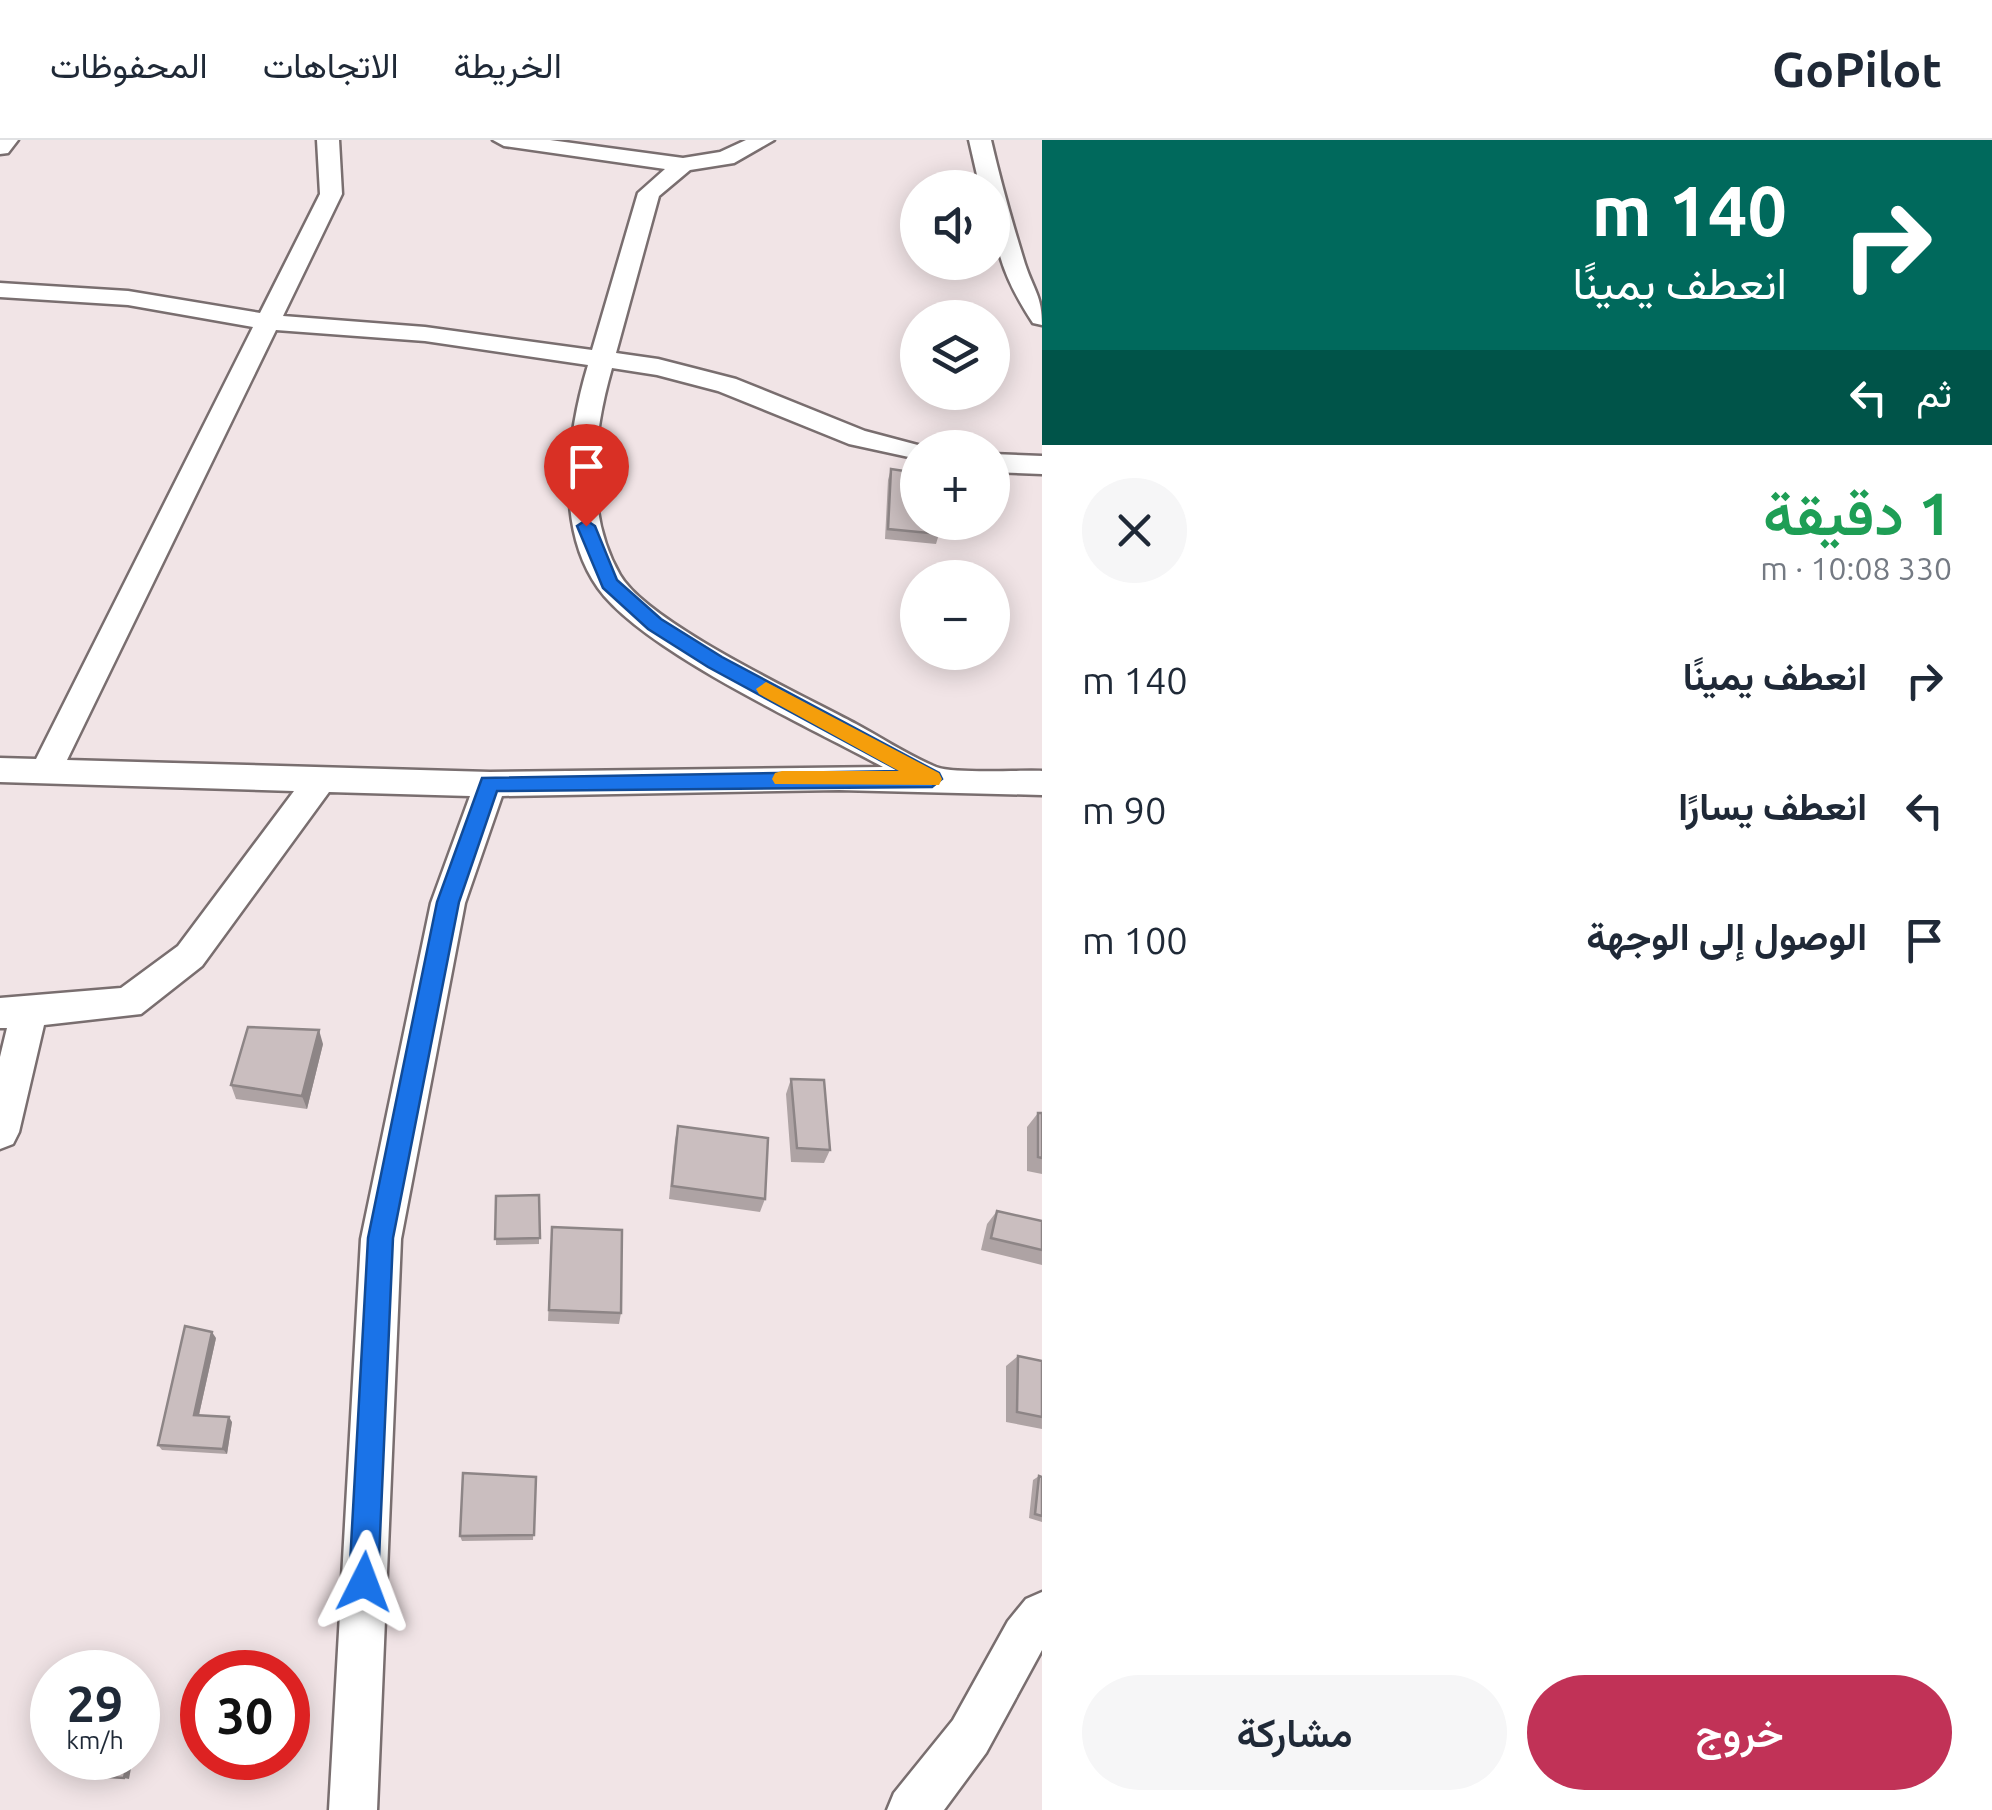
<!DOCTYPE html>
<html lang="ar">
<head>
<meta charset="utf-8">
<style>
	:root { --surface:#fff; --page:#f6f6f7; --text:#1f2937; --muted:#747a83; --line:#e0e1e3; --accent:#c13257 }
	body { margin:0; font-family:Ubuntu,Vazirmatn,sans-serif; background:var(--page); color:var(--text); direction:rtl; height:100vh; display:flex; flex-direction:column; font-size:38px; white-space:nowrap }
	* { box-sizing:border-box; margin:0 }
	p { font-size:32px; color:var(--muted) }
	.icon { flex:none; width:55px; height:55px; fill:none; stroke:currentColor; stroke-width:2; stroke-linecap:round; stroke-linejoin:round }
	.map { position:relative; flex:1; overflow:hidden; direction:ltr }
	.drawer { display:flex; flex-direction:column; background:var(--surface); width:950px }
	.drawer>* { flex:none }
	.hud { background:#00695c; color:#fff; overflow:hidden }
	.tools { position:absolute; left:900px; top:30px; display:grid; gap:20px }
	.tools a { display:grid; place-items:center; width:110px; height:110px; border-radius:50%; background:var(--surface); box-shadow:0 5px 25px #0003; font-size:50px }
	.speed { position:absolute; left:30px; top:1510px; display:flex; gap:20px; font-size:50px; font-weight:700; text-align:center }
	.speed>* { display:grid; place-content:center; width:130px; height:130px; border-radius:50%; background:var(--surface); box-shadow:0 5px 25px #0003; line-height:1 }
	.speed small { font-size:25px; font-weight:400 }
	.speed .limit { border:15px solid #d22; background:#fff; color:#111 }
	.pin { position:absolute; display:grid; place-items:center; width:85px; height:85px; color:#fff; margin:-102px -42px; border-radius:50% 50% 50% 0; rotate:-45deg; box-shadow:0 0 10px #0007 }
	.pin .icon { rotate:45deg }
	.me { position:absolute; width:110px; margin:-55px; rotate:3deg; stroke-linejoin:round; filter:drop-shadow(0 0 8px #0008) }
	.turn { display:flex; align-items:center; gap:35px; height:210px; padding:0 40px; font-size:45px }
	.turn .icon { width:130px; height:130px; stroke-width:2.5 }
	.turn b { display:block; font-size:70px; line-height:85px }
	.then { display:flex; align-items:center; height:95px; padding:0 40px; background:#0003; gap:20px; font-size:38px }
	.round { display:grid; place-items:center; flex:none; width:105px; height:105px; border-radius:52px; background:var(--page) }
	.summary { display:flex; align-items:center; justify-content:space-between; height:170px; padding:0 40px }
	h1 { font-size:60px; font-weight:600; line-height:75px; color:#1e9e55 }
	.cta { display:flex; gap:20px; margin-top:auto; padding:20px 40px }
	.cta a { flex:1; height:115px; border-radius:60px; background:var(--accent); color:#fff; font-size:40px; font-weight:600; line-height:115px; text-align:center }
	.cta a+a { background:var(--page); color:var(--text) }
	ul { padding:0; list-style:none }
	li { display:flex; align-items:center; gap:30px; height:130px; padding:0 40px }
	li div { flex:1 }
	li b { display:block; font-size:38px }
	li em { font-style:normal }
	header { display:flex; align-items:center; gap:60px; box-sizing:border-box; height:140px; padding:0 50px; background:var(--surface); border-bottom:2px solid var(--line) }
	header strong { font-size:48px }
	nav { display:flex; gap:55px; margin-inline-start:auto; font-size:35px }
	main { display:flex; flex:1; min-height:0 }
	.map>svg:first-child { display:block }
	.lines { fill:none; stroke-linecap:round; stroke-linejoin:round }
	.minor-casing { stroke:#796e6f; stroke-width:5 }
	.minor { fill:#fff; fill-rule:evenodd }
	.wall { fill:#aea3a4 }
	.shaded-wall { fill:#8d8586 }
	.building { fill:#cabebf; stroke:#8d8586; stroke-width:2.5 }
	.route { fill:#1a73e8; stroke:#114b97; stroke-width:2.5 }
	.slow { fill:#f59e0b }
</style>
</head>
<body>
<header>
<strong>GoPilot</strong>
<nav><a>الخريطة</a><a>الاتجاهات</a><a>المحفوظات</a></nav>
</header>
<main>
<section class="drawer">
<div class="hud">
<div class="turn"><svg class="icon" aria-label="right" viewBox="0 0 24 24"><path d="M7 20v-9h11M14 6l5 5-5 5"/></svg><div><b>140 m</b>انعطف يمينًا</div></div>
<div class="then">ثم<svg class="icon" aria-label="left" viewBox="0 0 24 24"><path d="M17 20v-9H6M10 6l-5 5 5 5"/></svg></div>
</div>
<div class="summary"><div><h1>1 دقيقة</h1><p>330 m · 10:08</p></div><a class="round"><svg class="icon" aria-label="close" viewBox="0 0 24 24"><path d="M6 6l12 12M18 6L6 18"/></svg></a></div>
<ul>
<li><svg class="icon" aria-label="right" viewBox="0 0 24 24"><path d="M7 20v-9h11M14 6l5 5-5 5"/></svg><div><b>انعطف يمينًا</b></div><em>140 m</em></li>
<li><svg class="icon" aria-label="left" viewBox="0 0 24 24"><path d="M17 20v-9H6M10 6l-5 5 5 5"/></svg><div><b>انعطف يسارًا</b></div><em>90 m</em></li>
<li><svg class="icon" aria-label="arrive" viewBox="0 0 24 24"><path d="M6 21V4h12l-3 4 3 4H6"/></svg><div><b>الوصول إلى الوجهة</b></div><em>100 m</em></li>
</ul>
<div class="cta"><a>خروج</a><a>مشاركة</a></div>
</section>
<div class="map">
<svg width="1042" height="1670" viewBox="0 0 1042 1670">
	<rect width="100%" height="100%" fill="#f1e4e6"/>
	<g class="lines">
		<defs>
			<path id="minor" d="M0 0H18L8 13 0 14Z
				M317 0H339L342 54 283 176 425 187 592 210 638 53 665 29 504 6 493 0H550L683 18 720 12 746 0H774L734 23 690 30 659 56 616 213 658 219 736 239 865 291 929 308H918V319L849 304 718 251 657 235 612 228C593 294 584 373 620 435 648 483 802 555 856 584 882 598 909 616 936 627 955 634 1018 630 1042 631V655L839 650 502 656 465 763 401 1099 377 1670H329L361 1099 431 763 470 656 329 652 202 826 141 874 44 885 19 992 13 1004 0 1009V917L7 888H0V858L121 848 178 806 294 651 0 642V618L36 619 253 187 128 165 0 157V143L128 151 260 173 320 54ZM276 190 425 201 588 225C568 292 554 386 598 448 643 511 810 587 883 627L490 632 67 620Z
				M969 0H991C1001 43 1012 82 1025 124 1034 151 1042 156 1042 185L1033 183C1002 136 992 104 992 48H980Z
				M992 314 1042 316V334L992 332Z
				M1042 1452V1510L986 1613 944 1670H887L894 1653 953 1580 1008 1481 1026 1459Z"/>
		</defs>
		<use href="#minor" class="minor-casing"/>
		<use href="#minor" class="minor"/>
	</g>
	<path class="wall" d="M891 329 939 394 936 404 885 399 888 340Z
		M323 904 307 969 236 959 231 945Z
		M791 939 830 1010 824 1023 791 1022 786 954Z
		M1038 973H1042V1034L1027 1031V987Z
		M678 986 765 1059 760 1072 669 1059 675 1000Z
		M539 1055V1104L496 1105V1056Z
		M997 1071 1042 1081V1125L981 1110 987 1084Z
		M552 1087 621 1173 619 1184 548 1181Z
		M216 1198 199 1275 232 1282 227 1314 162 1310 158 1305Z
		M1018 1216 1042 1221V1289L1006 1282V1226Z
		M1039 1336 1042 1337V1382L1029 1378 1033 1340Z
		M536 1337 533 1400 462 1401 460 1396Z"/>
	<path class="shaded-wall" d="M319 890 323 904 307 969 302 956Z
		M212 1192 216 1198 198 1279 194 1275Z
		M229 1277 232 1282 227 1314 223 1309Z
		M128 1618H133L129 1639 124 1638Z"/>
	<path class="building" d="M891 329 918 333V382H940L939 394 888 389Z
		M248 887 319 890 302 956 231 945Z
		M791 939 824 940 830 1010 797 1008Z
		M1038 973H1042V1018L1038 1017Z
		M678 986 768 998 765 1059 672 1046Z
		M539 1055 540 1098 495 1099 496 1056Z
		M997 1071 1042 1081V1110L991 1098Z
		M552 1087 622 1090 621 1173 549 1170Z
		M185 1186 212 1192 194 1275 229 1277 223 1309 158 1305Z
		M1018 1216 1042 1221V1277L1017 1272Z
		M463 1333 536 1337 534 1395 460 1396Z
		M1039 1336 1042 1337V1376L1035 1374Z
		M94 1618H128L124 1638 91 1636Z"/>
	<path class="route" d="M586 380 595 386 617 440 661 479 722 517 939 633 942 639 932 647 497 651 459 762 393 1098 378 1442 374 1452 364 1456 353 1452 349 1442 368 1098 437 762 482 638 900 631 708 527 648 489 603 448 577 386Z"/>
	<path class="slow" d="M766 542 939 633 942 639 939 645 775 644 772 639 775 633 782 631H899L759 554 756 549Z"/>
</svg>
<div class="tools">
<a><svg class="icon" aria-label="sound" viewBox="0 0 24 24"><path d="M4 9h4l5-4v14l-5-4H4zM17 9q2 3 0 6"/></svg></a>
<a><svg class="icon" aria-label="layers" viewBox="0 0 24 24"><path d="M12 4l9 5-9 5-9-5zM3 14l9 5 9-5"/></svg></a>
<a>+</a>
<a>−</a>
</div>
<div class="speed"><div>29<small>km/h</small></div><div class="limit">30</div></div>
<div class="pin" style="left:586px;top:386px;background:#d93025"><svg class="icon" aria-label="arrive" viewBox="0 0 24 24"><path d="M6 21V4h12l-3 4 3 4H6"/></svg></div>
<svg class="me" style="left:364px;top:1442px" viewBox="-20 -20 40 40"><path d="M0-17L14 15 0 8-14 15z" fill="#1a73e8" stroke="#fff" stroke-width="4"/></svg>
</div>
</main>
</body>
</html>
